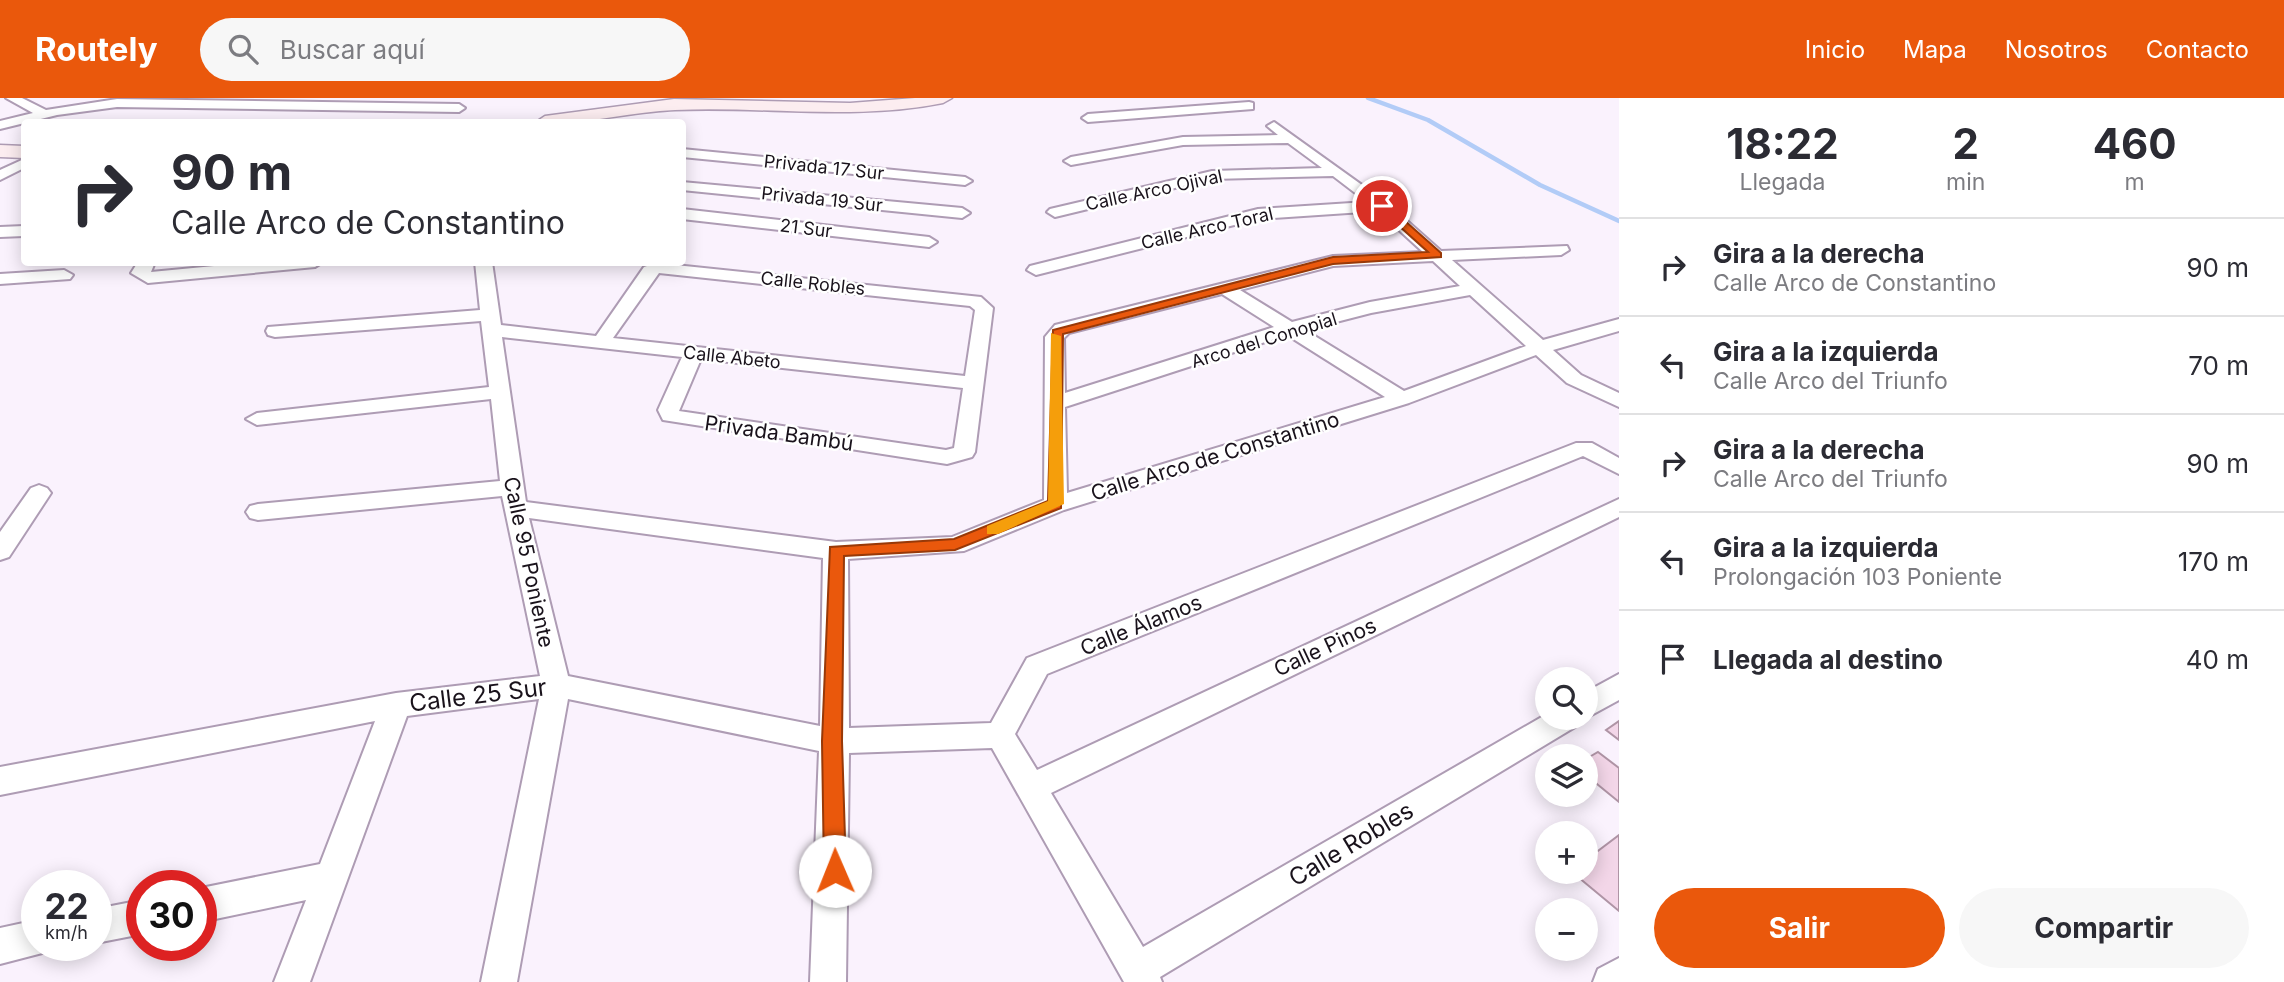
<!DOCTYPE html>
<html lang="es">
<head>
<meta charset="utf-8">
<style>
	:root { --surface:#fff; --page:#f7f7f7; --text:#2b2b33; --muted:#7c7c81; --line:#e1e1e2; --accent:#ea580c }
	body { margin:0; font-family:Inter,sans-serif; background:var(--page); color:var(--text); height:100vh; display:flex; flex-direction:column; font-size:26px; white-space:nowrap }
	* { box-sizing:border-box; margin:0 }
	p { font-size:23px; color:var(--muted) }
	.icon { flex:none; width:38px; height:38px; fill:none; stroke:currentColor; stroke-width:2; stroke-linecap:round; stroke-linejoin:round }
	.map { position:relative; flex:1; overflow:hidden }
	.details { display:flex; flex-direction:column; background:var(--surface); width:665px }
	.details>* { flex:none }
	.guide { position:absolute; left:21px; top:21px; width:665px; height:147px; border-radius:7px; box-shadow:0 4px 18px #0003; background:#fff; color:var(--text); overflow:hidden }
	.controls { position:absolute; left:1535px; top:569px; display:grid; gap:14px }
	.controls a { display:grid; place-items:center; width:63px; height:63px; border-radius:50%; background:var(--surface); box-shadow:0 4px 18px #0003; font-size:35px }
	.speed { position:absolute; left:21px; top:772px; display:flex; gap:14px; font-size:35px; font-weight:700; text-align:center }
	.speed>* { display:grid; place-content:center; width:91px; height:91px; border-radius:50%; background:var(--surface); box-shadow:0 4px 18px #0003; line-height:1 }
	.speed small { font-size:18px; font-weight:400 }
	.speed .limit { border:10px solid #d22; background:#fff; color:#111 }
	.pin { position:absolute; display:grid; place-items:center; width:60px; height:60px; color:#fff; margin:-30px; border:4px solid #fff; border-radius:50%; box-shadow:0 2px 7px #0007 }
	.me { position:absolute; width:77px; margin:-38px; rotate:359deg; stroke-linejoin:round; filter:drop-shadow(0 0 5px #0008) }
	.turn { display:flex; align-items:center; gap:24px; height:147px; padding:0 35px; font-size:32px }
	.turn .icon { width:91px; height:91px; stroke-width:2.5 }
	.turn b { display:block; font-size:49px; line-height:60px }
	.eta { display:flex; justify-content:space-evenly; align-items:center; height:119px; text-align:center }
	.eta b { font-size:42px; font-weight:700; line-height:49px }
	.primary-button { display:flex; gap:14px; margin-top:auto; padding:14px 35px }
	.primary-button a { flex:1; height:80px; border-radius:42px; background:var(--accent); color:#fff; font-size:28px; font-weight:700; line-height:80px; text-align:center }
	.primary-button a+a { background:var(--page); color:var(--text) }
	ul { padding:0; list-style:none }
	li { display:flex; align-items:center; gap:21px; height:98px; padding:0 35px; border-top:2px solid var(--line) }
	li div { flex:1 }
	li b { display:block; font-size:26px }
	li em { font-style:normal }
	header { display:flex; align-items:center; gap:42px; box-sizing:border-box; height:98px; padding:0 35px; background:var(--accent); color:#fff }
	header strong { font-size:33px }
	nav { display:flex; gap:38px; margin-inline-start:auto; font-size:24px }
	.search { width:490px; height:63px; background:var(--page); display:flex; align-items:center; gap:18px; box-sizing:border-box; padding:0 24px; border-radius:38px; color:var(--muted); font-size:26px }
	main { display:flex; flex:1; min-height:0 }
	.map>svg:first-child { display:block }
	.lines { fill:none; stroke-linecap:round; stroke-linejoin:round }
	.stream { stroke:#b2ccf7; stroke-width:4.5 }
	.building { fill:#f3d6e8; stroke:#af94a5; stroke-width:2 }
	.street-casing { stroke:#ae9cb4; stroke-width:4 }
	.secondary-casing { stroke:#ae9cb4; stroke-width:3 }
	.street { fill:#fff; fill-rule:evenodd }
	.secondary { fill:#fcedf0; fill-rule:evenodd }
	.route { fill:#ea580c; stroke:#983908; stroke-width:2 }
	.slow { fill:#f59e0b }
	.labels { text-anchor:middle; dominant-baseline:central; stroke-width:5; stroke-linejoin:round; paint-order:stroke }
	.far-street-label { font-size:18px; fill:#19121b; stroke:#fff }
	.street-label { font-size:21px; fill:#19121b; stroke:#fff }
	.near-street-label { font-size:24px; fill:#19121b; stroke:#fff }
</style>
</head>
<body>
<header>
<strong>Routely</strong>
<div class="search"><svg class="icon" aria-label="search" viewBox="0 0 24 24"><circle cx="10" cy="10" r="6"/><path d="M15 15l6 6"/></svg>Buscar aquí</div>
<nav><a>Inicio</a><a>Mapa</a><a>Nosotros</a><a>Contacto</a></nav>
</header>
<main>
<div class="map">
<svg width="1619" height="884" viewBox="0 0 1619 884">
	<rect width="100%" height="100%" fill="#faf2fd"/>
	<g class="lines">
		<path class="stream" d="M1368 0 1428 22 1540 87 1619 123"/>
	</g>
	<path class="building" d="M1619 623V642L1606 632Z
		M1598 654 1619 670V704L1586 677V661Z
		M1619 737V813L1572 774H1586V762Z"/>
	<g class="lines">
		<defs>
			<path id="street" d="M6 0H22L46 12 117 1 459 6 465 10 459 14 117 9 57 17 0 31V23L33 15Z
				M1249 4 1253 5V11L1088 24 1082 20 1088 16Z
				M1274 24 1387 105 1441 153 1567 148 1569 152 1561 157 1452 162 1543 242 1619 221V233L1553 252 1581 277 1619 295V309L1567 285 1536 257 1409 305 1064 412 964 453 848 461 849 630 991 625 1027 560 1576 345H1592L1619 360V376L1583 358 1047 576 1015 636 1037 672 1619 401V419L1051 695 1143 849 1547 616V620H1579L1575 629 1160 879 1162 884H1124L992 650 849 655 846 884H810L819 653 568 601 517 884H481L539 601 407 618 310 884H274L306 802 201 824V790L320 766 375 623 0 697V669L396 595 540 578 502 398 258 422 250 420 246 414 250 408 258 406 500 383 491 301 257 327 246 321 257 315 489 289 481 223 275 239 268 237 266 233 268 229 480 212 475 164H492L501 227 596 238 644 169 656 165 981 199 993 210 975 354 972 359 947 366 663 322 658 312 682 259 502 239 526 404 836 444 952 439 1044 402 1045 239 1055 227 1333 158 1423 154 1378 113 1258 121 1036 177 1027 172 1030 168 1258 111 1367 104 1333 78 1212 81 1055 119 1047 114 1050 111 1212 73 1322 70 1288 45 1183 47 1071 67 1064 63 1071 59 1183 39 1278 37 1267 28ZM1433 163 1460 188 1370 204 1292 224 1240 192 1333 168ZM659 175 970 208 975 212 965 278 613 240ZM1222 196 1274 229 1065 295 1064 240 1069 235ZM1470 197 1526 248 1404 293 1305 232 1371 215ZM1287 237 1385 299 1067 395 1065 309ZM701 261 963 290 954 350 946 352 679 313ZM529 420 823 460 820 628 568 578Z
				M682 51 965 79 972 83 965 87 682 59Z
				M24 61V70L0 82V72Z
				M682 84 962 110 970 115 962 120 682 92Z
				M682 111 929 139 937 144 929 149 682 121Z
				M24 128V138L0 139V129Z
				M138 164H155L151 174 256 164H323L315 169 148 185 131 175Z
				M64 172 73 177 70 181 0 186V176Z
				M39 387 47 390 51 395 9 459 0 462V434L31 390Z
				M1619 576V602L1586 620H1585L1586 594Z
				M142 802V836L96 845V811Z
				M37 822V847H52L50 853 0 866V830Z
				M1619 860V884H1593L1598 871Z"/>
			<path id="secondary" d="M915 0H952L943 5C853 23 765 8 675 12 628 14 581 28 536 24L545 18 674 1 850 5Z
				M0 47 24 48V60L0 59Z"/>
		</defs>
		<use href="#street" class="street-casing"/>
		<use href="#secondary" class="secondary-casing"/>
		<use href="#street" class="street"/>
		<use href="#secondary" class="secondary"/>
	</g>
	<path class="route" d="M1379 106H1386L1441 155V159L1333 166 1063 236 1061 410 955 452 844 458 842 643 846 773 843 780 835 783 828 780 824 773 822 643 830 449 954 441 1048 403 1053 232 1333 159 1428 154 1379 110Z"/>
	<path class="slow" d="M1051 235 1061 238 1064 406 998 436H987V428L1048 403Z"/>
	<g class="labels">
		<g class="far-street-label">
			<text transform="translate(824 69) rotate(6)">Privada 17 Sur</text>
			<text transform="translate(1154 92) rotate(-12)">Calle Arco Ojival</text>
			<text transform="translate(822 101) rotate(6)">Privada 19 Sur</text>
			<text transform="translate(806 130) rotate(7)">21 Sur</text>
			<text transform="translate(1207 130) rotate(-13)">Calle Arco Toral</text>
			<text transform="translate(813 185) rotate(6)">Calle Robles</text>
			<text transform="translate(1264 242) rotate(-17)">Arco del Conopial</text>
			<text transform="translate(732 259) rotate(6)">Calle Abeto</text>
		</g>
		<g class="street-label">
			<text transform="translate(779 335) rotate(8)">Privada Bambú</text>
			<text transform="translate(1215 358) rotate(-17)">Calle Arco de Constantino</text>
			<text transform="translate(529 464) rotate(78)">Calle 95 Poniente</text>
			<text transform="translate(1141 527) rotate(-22)">Calle Álamos</text>
			<text transform="translate(1325 549) rotate(-25)">Calle Pinos</text>
		</g>
		<g class="near-street-label">
			<text transform="translate(478 597) rotate(-7)">Calle 25 Sur</text>
			<text transform="translate(1351 746) rotate(-31)">Calle Robles</text>
		</g>
	</g>
</svg>
<div class="controls">
<a><svg class="icon" aria-label="search" viewBox="0 0 24 24"><circle cx="10" cy="10" r="6"/><path d="M15 15l6 6"/></svg></a>
<a><svg class="icon" aria-label="layers" viewBox="0 0 24 24"><path d="M12 4l9 5-9 5-9-5zM3 14l9 5 9-5"/></svg></a>
<a>+</a>
<a>−</a>
</div>
<div class="speed"><div>22<small>km/h</small></div><div class="limit">30</div></div>
<div class="pin" style="left:1382px;top:108px;background:#d93025"><svg class="icon" aria-label="arrive" viewBox="0 0 24 24"><path d="M6 21V4h12l-3 4 3 4H6"/></svg></div>
<svg class="me" style="left:835px;top:773px" viewBox="-20 -20 40 40"><circle r="19" fill="#fff"/><path d="M0-13L10 11 0 6-10 11z" fill="#ea580c"/></svg>
<div class="guide">
<div class="turn"><svg class="icon" aria-label="right" viewBox="0 0 24 24"><path d="M7 20v-9h11M14 6l5 5-5 5"/></svg><div><b>90 m</b>Calle Arco de Constantino</div></div>
</div>
</div>
<section class="details">
<div class="eta">
<div><b>18:22</b><p>Llegada</p></div>
<div><b>2</b><p>min</p></div>
<div><b>460</b><p>m</p></div>
</div>
<ul>
<li><svg class="icon" aria-label="right" viewBox="0 0 24 24"><path d="M7 20v-9h11M14 6l5 5-5 5"/></svg><div><b>Gira a la derecha</b><p>Calle Arco de Constantino</p></div><em>90 m</em></li>
<li><svg class="icon" aria-label="left" viewBox="0 0 24 24"><path d="M17 20v-9H6M10 6l-5 5 5 5"/></svg><div><b>Gira a la izquierda</b><p>Calle Arco del Triunfo</p></div><em>70 m</em></li>
<li><svg class="icon" aria-label="right" viewBox="0 0 24 24"><path d="M7 20v-9h11M14 6l5 5-5 5"/></svg><div><b>Gira a la derecha</b><p>Calle Arco del Triunfo</p></div><em>90 m</em></li>
<li><svg class="icon" aria-label="left" viewBox="0 0 24 24"><path d="M17 20v-9H6M10 6l-5 5 5 5"/></svg><div><b>Gira a la izquierda</b><p>Prolongación 103 Poniente</p></div><em>170 m</em></li>
<li><svg class="icon" aria-label="arrive" viewBox="0 0 24 24"><path d="M6 21V4h12l-3 4 3 4H6"/></svg><div><b>Llegada al destino</b></div><em>40 m</em></li>
</ul>
<div class="primary-button"><a>Salir</a><a>Compartir</a></div>
</section>
</main>
</body>
</html>
